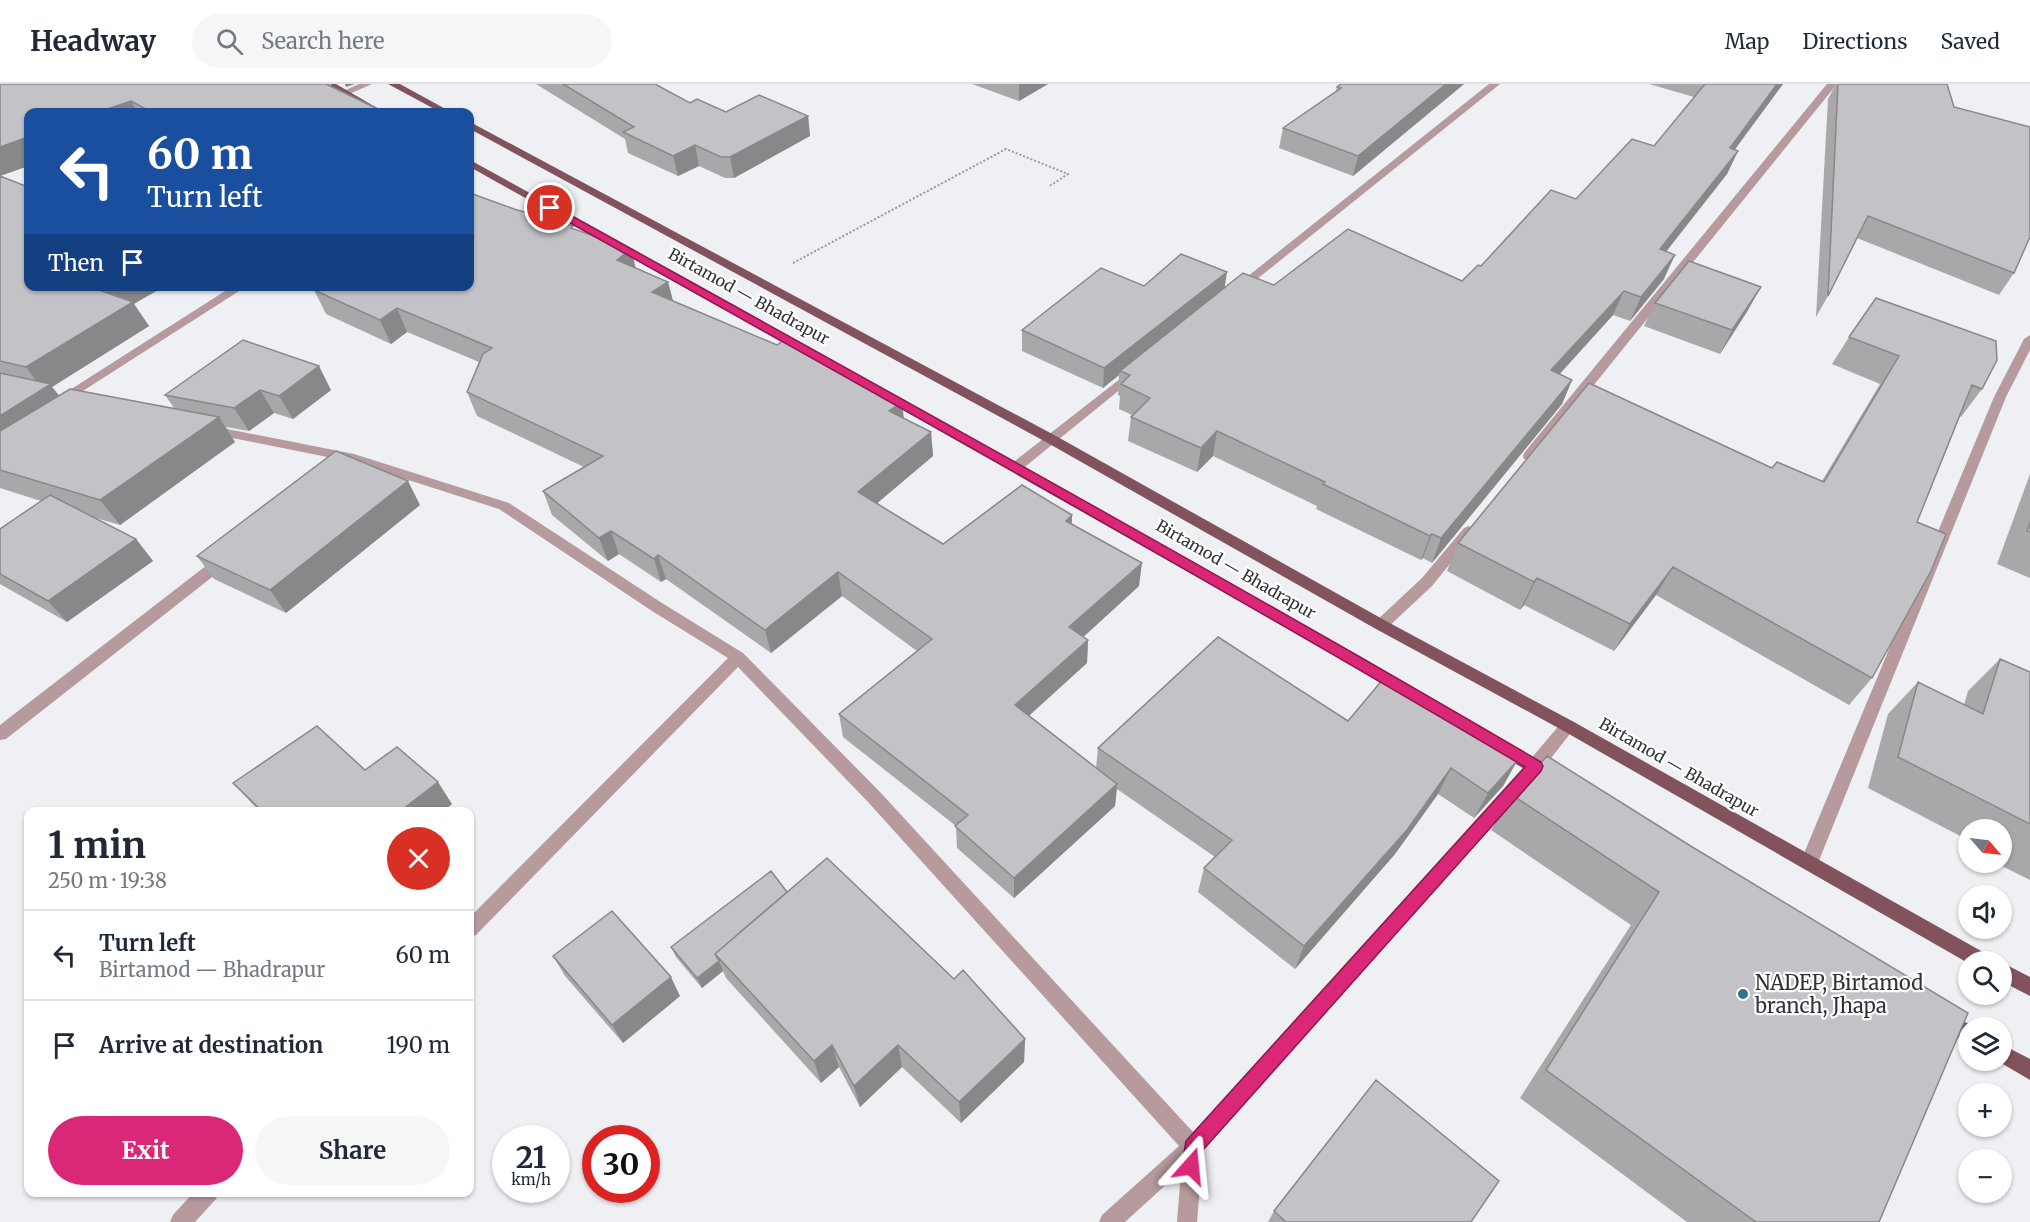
<!DOCTYPE html>
<html lang="en">
<head>
<meta charset="utf-8">
<style>
	:root { --surface:#fff; --page:#f6f6f7; --text:#1f2937; --muted:#747a83; --line:#e0e1e3; --accent:#db2777 }
	body { margin:0; font-family:Merriweather,serif; background:var(--page); color:var(--text); height:100vh; display:flex; flex-direction:column; font-size:22px; white-space:nowrap }
	* { box-sizing:border-box; margin:0 }
	p { font-size:20px; color:var(--muted) }
	.icon { flex:none; width:33px; height:33px; fill:none; stroke:currentColor; stroke-width:2; stroke-linecap:round; stroke-linejoin:round }
	.map { position:relative; flex:1; overflow:hidden }
	.side { position:absolute; left:24px; top:723px; width:450px; height:390px; display:flex; flex-direction:column; background:var(--surface); border-radius:12px; box-shadow:0 2px 4px #0004 }
	.side>* { flex:none }
	.top-card { position:absolute; left:24px; top:24px; width:450px; height:183px; border-radius:12px; box-shadow:0 2px 4px #0004; background:#1a4fa0; color:#fff; overflow:hidden }
	.needle { width:39px; rotate:118deg }
	.fabs { position:absolute; left:1958px; top:735px; display:grid; gap:12px }
	.fabs a { display:grid; place-items:center; width:54px; height:54px; border-radius:50%; background:var(--surface); box-shadow:0 2px 4px #0004; font-size:30px }
	.speed { position:absolute; left:492px; top:1041px; display:flex; gap:12px; font-size:30px; font-weight:700; text-align:center }
	.speed>* { display:grid; place-content:center; width:78px; height:78px; border-radius:50%; background:var(--surface); box-shadow:0 2px 4px #0004; line-height:1 }
	.speed small { font-size:15px; font-weight:400 }
	.speed .limit { border:9px solid #d22; background:#fff; color:#111 }
	.pin { position:absolute; display:grid; place-items:center; width:51px; height:51px; color:#fff; margin:-26px; border:3px solid #fff; border-radius:50%; box-shadow:0 2px 6px #0007 }
	.me { position:absolute; width:66px; margin:-33px; rotate:18deg; stroke-linejoin:round; filter:drop-shadow(0 0 4px #0008) }
	.turn { display:flex; align-items:center; gap:21px; height:126px; padding:0 24px; font-size:27px }
	.turn .icon { width:78px; height:78px; stroke-width:2.5 }
	.turn b { display:block; font-size:42px; line-height:51px }
	.then { display:flex; align-items:center; height:57px; padding:0 24px; background:#0003; gap:12px; font-size:22px }
	.round { display:grid; place-items:center; flex:none; width:63px; height:63px; border-radius:32px; background:var(--page) }
	.overview { display:flex; align-items:center; justify-content:space-between; height:102px; padding:0 24px }
	h1 { font-size:36px; font-weight:700; line-height:45px }
	.primary-button { display:flex; gap:12px; margin-top:auto; padding:12px 24px }
	.primary-button a { flex:1; height:69px; border-radius:36px; background:var(--accent); color:#fff; font-size:24px; font-weight:700; line-height:69px; text-align:center }
	.primary-button a+a { background:var(--page); color:var(--text) }
	ul { padding:0; list-style:none }
	li { display:flex; align-items:center; gap:18px; height:90px; padding:0 24px; border-top:2px solid var(--line) }
	li div { flex:1 }
	li b { display:block; font-size:22px }
	li em { font-style:normal }
	header { display:flex; align-items:center; gap:36px; box-sizing:border-box; height:84px; padding:0 30px; background:var(--surface); border-bottom:2px solid var(--line) }
	header strong { font-size:28px }
	nav { display:flex; gap:33px; margin-inline-start:auto; font-size:21px }
	.search { width:420px; height:54px; background:var(--page); display:flex; align-items:center; gap:15px; box-sizing:border-box; padding:0 21px; border-radius:33px; color:var(--muted); font-size:22px }
	.map>svg:first-child { display:block }
	.lines { fill:none; stroke-linecap:round; stroke-linejoin:round }
	.path { stroke:#97999b; stroke-width:2; stroke-dasharray:2 2; stroke-linecap:butt }
	.service { fill:#b69a9e; fill-rule:evenodd }
	.minor { fill:#b69a9e; fill-rule:evenodd }
	.primary { fill:#82535c; fill-rule:evenodd }
	.wall { fill:#a8a8ab }
	.shaded-wall { fill:#88888b }
	.building { fill:#c3c3c7; stroke:#88888b; stroke-width:1.5 }
	.route { fill:#db2777; stroke:#8e194d; stroke-width:1.5 }
	.poi-dot { fill:#327386; stroke:#fff; stroke-width:2 }
	.labels { text-anchor:middle; dominant-baseline:central; stroke-width:4.5; stroke-linejoin:round; paint-order:stroke }
	.street-label { font-size:16px; fill:#313233; stroke:#fff }
	.near-poi-label { font-size:20px; fill:#313233; stroke:#fff; text-anchor:start }
</style>
</head>
<body>
<header>
<strong>Headway</strong>
<div class="search"><svg class="icon" aria-label="search" viewBox="0 0 24 24"><circle cx="10" cy="10" r="6"/><path d="M15 15l6 6"/></svg>Search here</div>
<nav><a>Map</a><a>Directions</a><a>Saved</a></nav>
</header>
<div class="map">
<svg width="2030" height="1138" viewBox="0 0 2030 1138">
	<rect width="100%" height="100%" fill="#eef0f3"/>
	<g class="lines">
		<path class="path" d="M793 179 1006 65 1068 90 1048 103"/>
		<path class="service" d="M1827 0H1837L1534 375H1524L1523 372 1524 369Z
			M1469 442 1476 447 1474 450 1432 502 1386 545H1376L1374 541 1376 537 1422 494 1464 444Z"/>
		<path class="minor" d="M359 0H372L347 11 339 9Z
			M1489 0H1500L1241 208H1233V204Z
			M233 202H247L64 319 60 320 54 316Z
			M2030 251V266L2006 313 1818 779 1815 784 1809 787 1803 784 1800 779 1994 313 2024 255Z
			M1134 284 1138 285V291L1021 386H1011L1009 383 1011 380Z
			M212 342 354 370 509 419 662 519 743 569 880 708 1193 1048 1529 677 1562 638 1568 636 1574 638 1576 642 1541 687 1203 1067 1197 1138H1177L1181 1087 1125 1138H1099L1102 1131 1179 1062 868 718 738 583 476 851 470 853V833L728 574 652 527 499 425 352 378 208 349 206 346 208 343Z
			M225 470 230 471 232 475 230 479 6 655 0 656V641L220 471Z
			M194 1108H219L216 1115 195 1138H170L173 1131Z"/>
		<path class="primary" d="M324 0H336L384 28H373Z
			M388 0H400L451 28H440Z
			M470 38 1056 352 1386 537 1574 638 1990 872 1993 878 1968 879 1562 646 1376 545 1046 358 470 45Z
			M470 76 827 273 829 276 823 280 819 279 470 83Z
			M886 307 1358 571 1558 688 1560 693 1558 698 1552 700 1546 698 1348 579 882 314 880 311Z
			M2001 878 2030 893V912L2001 897Z
			M1945 928 1975 943 1968 944V959L1938 943 1936 937 1938 931Z
			M2001 960 2030 975V996L1996 976H2001Z"/>
	</g>
	<path class="wall" d="M0 0H331L332 3 384 28H28V82L0 92 134 220 149 242 52 303 59 311 174 324 165 311 243 256 331 306 293 335 274 329 249 347 226 343 235 358 120 441 92 433 136 455 153 477 67 538 0 500V445L41 417 0 404Z
		M536 0H655L690 19 726 28 808 32 810 52 734 94H725L699 82 678 92 628 69 625 55Z
		M972 0H1048L1019 17Z
		M1464 0 1353 92 1279 64 1283 44 1336 7 1337 3Z
		M1649 0H1783L1735 65 1738 67 1727 90 1666 168 1664 195 1630 237 1613 231 1560 290 1572 296 1562 320 1432 479 1423 474 1421 476 1316 425 1317 422 1213 372 1197 388 1128 357 1131 333 1132 331 1119 325 1120 312 1118 311 1119 291 1103 304 1022 267V246L1144 202 1225 204 1274 201 1462 197 1654 62 1694 13Z
		M1836 0H1947L1954 23 2014 189 1999 211 1857 154 1828 212 1816 233 1828 15Z
		M514 125 574 145 636 184 668 198 673 217 902 318 904 334 931 348 933 372 877 419 943 460 1072 431V440L1139 502 1083 553 1088 556 1087 579 1029 632 1096 684 1098 664 1348 637 1517 677 1503 702 1474 734 1438 710 1395 770 1295 885 1198 808 1204 784 1215 773 1117 705 1115 722 1014 814 957 764 956 742 843 653 839 630 917 567 842 512 771 569 666 495 661 498 619 470 608 477 552 431 543 407 584 383 477 332 467 308 479 278 407 248 391 260 326 230 314 206Z
		M1655 219 1748 226 1720 270 1644 242Z
		M1849 253 1982 305 1961 333 1960 332 1917 438 1872 594 1849 621 1656 511 1614 567 1524 521 1520 526 1447 487 1458 459 1772 384 1822 397 1880 300 1832 280Z
		M2030 390V494L1997 480Z
		M420 421 286 529 214 495 197 472Z
		M2000 575 2030 588V796L2000 781 2002 774H2001V746H1968V756L1868 704 1888 630 1918 598 1964 621 1968 607Z
		M365 686 452 720 442 728H260L233 699Z
		M1512 711 1689 761 1879 1138H1687L1520 1014 1631 841 1491 746Z
		M787 808 954 895 1025 955 1024 978 961 1039 902 983 860 1023 839 983 821 999 726 894 723 887 702 904 676 873 671 863Z
		M553 872 680 912 623 959 565 892Z
		M1274 1127 1471 1138H1268Z"/>
	<path class="shaded-wall" d="M345 0H355L346 3Z
		M1019 0H1048L1019 17Z
		M1446 0H1464L1353 92 1358 72Z
		M1777 0H1783L1719 87 1730 64Z
		M131 17 137 28H98Z
		M808 32 810 52 734 94 730 73Z
		M28 53V82L0 92V63Z
		M695 61 699 82 678 92 673 72Z
		M1738 67 1727 90 1649 189 1660 165Z
		M631 165 637 189 617 176Z
		M1675 171 1664 195 1630 237 1641 213Z
		M1227 188 1224 208 1120 287 1119 291 1103 304 1104 284Z
		M668 198 674 221 652 208Z
		M106 202H165L134 220 149 242 52 303 69 325 0 369V332L42 305 26 283 99 206Z
		M1761 203 1748 226 1720 270 1732 246Z
		M1624 207 1613 231 1541 310 1551 286Z
		M397 224 407 248 391 260 380 236Z
		M319 282 331 306 293 335 279 312Z
		M1572 296 1562 320 1432 479 1441 454Z
		M260 306 274 329 249 347 234 324Z
		M902 318 904 341 889 327Z
		M219 333 235 358 120 441 100 416Z
		M1217 347 1213 372 1197 388 1201 364Z
		M931 348 933 372 862 432 858 408Z
		M408 397 420 421 286 529 270 506Z
		M1072 431 1071 455 1066 437Z
		M611 447 619 470 608 477 599 454Z
		M1432 450 1423 474 1421 476 1430 452Z
		M136 455 153 477 67 538 48 517Z
		M658 471 666 495 661 498 654 475Z
		M1142 479 1139 502 1068 567 1069 543Z
		M1673 483 1656 511 1614 567 1630 540Z
		M838 488 842 512 771 569 765 546Z
		M1537 494 1524 521 1520 526 1534 498Z
		M1088 556 1087 579 1015 644V621Z
		M1517 677 1503 702 1474 734 1488 709Z
		M1451 684 1438 710 1395 770 1295 885 1304 862Z
		M438 698 452 720 442 728H399Z
		M1117 700 1115 722 1014 814V794Z
		M719 877 723 887 702 904 697 894Z
		M671 893 680 912 623 959 612 941Z
		M1025 955 1024 978 961 1039 959 1018Z
		M832 961 839 983 821 999 814 977Z
		M898 961 902 983 860 1023 854 1002Z"/>
	<path class="building" d="M0 0H326L384 28H151L131 17 98 28H28V53L0 63Z
		M563 0H655L690 19 697 15 726 28 759 11 808 32 730 73H721L695 61 673 72 623 48 634 43Z
		M1341 0H1446L1358 72 1283 44 1341 4 1337 3Z
		M1705 0H1777L1730 64 1738 67 1660 165 1675 171 1641 213 1624 207 1551 286 1572 296 1441 454 1432 450 1430 452 1323 400 1325 398 1217 347 1201 364 1131 333 1150 314 1121 300 1130 291 1120 287 1243 189 1274 201 1348 145 1462 197 1478 181 1481 182 1551 106 1576 115 1632 55 1654 62Z
		M1838 0H1947L1954 23 2030 43V153L2014 189 1868 132 1828 212Z
		M0 92 28 103V202H106L99 206 133 218 26 283 0 277Z
		M470 109 514 125 573 142 571 144 631 165 617 176 668 198 652 208 777 261 784 256 829 276 902 318 889 327 931 348 858 408 943 460 1022 401 1072 431 1066 437 1142 479 1069 543 1088 556 1015 621 1117 700 1014 794 955 742 968 731 839 630 932 555 838 488 765 546 658 471 654 475 611 447 599 454 543 407 603 372 467 308 483 270 492 264 397 224 380 236 314 206 319 202H470Z
		M1181 170 1227 188 1104 284 1022 246 1101 184 1144 202Z
		M1689 177 1761 203 1732 246 1655 219Z
		M1876 214 1996 257 1997 276 1982 305 1972 301 1917 438 1946 450 1931 487 1872 594 1673 483 1630 540 1537 494 1534 498 1458 459 1589 299 1772 384 1777 378 1824 398 1899 272 1849 253Z
		M243 256 319 282 279 312 260 306 234 324 165 311Z
		M0 289 51 300 0 332Z
		M70 305 219 333 100 416 0 386V347Z
		M336 367 408 397 270 506 197 472Z
		M50 411 136 455 48 517 0 490V445Z
		M2030 438V448L2027 447Z
		M1218 553 1348 637 1384 594 1517 677 1488 709 1451 684 1407 746 1304 862 1204 784 1232 756 1098 664Z
		M2000 575 2030 588V740L1898 673 1918 598 1983 630Z
		M317 642 365 686 397 663 438 698 399 728H263L233 699Z
		M1547 672 1689 761 1968 929 1879 1138H1756L1546 986 1659 808 1512 711Z
		M827 774 954 895 963 886 1025 955 959 1018 898 961 854 1002 832 961 814 977 715 870Z
		M771 787 787 808 715 870 719 877 697 894 671 863Z
		M612 827 671 893 612 941 553 872Z
		M1376 996 1499 1097 1471 1138H1286L1274 1127Z"/>
	<path class="route" d="M547 122H554C884 305 1215 487 1541 678L1543 682 1541 687 1202 1067 1198 1088 1191 1091 1185 1088 1182 1082 1186 1057 1525 683C1202 492 875 309 547 126Z"/>
	<circle class="poi-dot" cx="1743" cy="910" r="6"/>
	<g class="labels">
		<g class="street-label">
			<text transform="translate(749 212) rotate(29)">Birtamod — Bhadrapur</text>
			<text transform="translate(1236 485) rotate(30)">Birtamod — Bhadrapur</text>
			<text transform="translate(1679 683) rotate(30)">Birtamod — Bhadrapur</text>
		</g>
		<g class="near-poi-label">
			<text x="1755" y="898">NADEP, Birtamod<tspan x="1755" dy="23">branch, Jhapa</tspan></text>
		</g>
	</g>
</svg>
<div class="fabs">
<a><svg class="needle" viewBox="-14 -14 28 28"><path d="M0-13l5 13h-10z" fill="#e53935"/><path d="M0 13l5-13h-10z" fill="#747a83"/></svg></a>
<a><svg class="icon" aria-label="sound" viewBox="0 0 24 24"><path d="M4 9h4l5-4v14l-5-4H4zM17 9q2 3 0 6"/></svg></a>
<a><svg class="icon" aria-label="search" viewBox="0 0 24 24"><circle cx="10" cy="10" r="6"/><path d="M15 15l6 6"/></svg></a>
<a><svg class="icon" aria-label="layers" viewBox="0 0 24 24"><path d="M12 4l9 5-9 5-9-5zM3 14l9 5 9-5"/></svg></a>
<a>+</a>
<a>−</a>
</div>
<div class="speed"><div>21<small>km/h</small></div><div class="limit">30</div></div>
<div class="pin" style="left:550px;top:124px;background:#d93025"><svg class="icon" aria-label="arrive" viewBox="0 0 24 24"><path d="M6 21V4h12l-3 4 3 4H6"/></svg></div>
<svg class="me" style="left:1191px;top:1082px" viewBox="-20 -20 40 40"><path d="M0-17L14 15 0 8-14 15z" fill="#db2777" stroke="#fff" stroke-width="4"/></svg>
<div class="top-card">
<div class="turn"><svg class="icon" aria-label="left" viewBox="0 0 24 24"><path d="M17 20v-9H6M10 6l-5 5 5 5"/></svg><div><b>60 m</b>Turn left</div></div>
<div class="then">Then<svg class="icon" aria-label="arrive" viewBox="0 0 24 24"><path d="M6 21V4h12l-3 4 3 4H6"/></svg></div>
</div>
<section class="side">
<div class="overview"><div><h1>1 min</h1><p>250 m · 19:38</p></div><a class="round" style="background:#d93025;color:#fff"><svg class="icon" aria-label="close" viewBox="0 0 24 24"><path d="M6 6l12 12M18 6L6 18"/></svg></a></div>
<ul>
<li><svg class="icon" aria-label="left" viewBox="0 0 24 24"><path d="M17 20v-9H6M10 6l-5 5 5 5"/></svg><div><b>Turn left</b><p>Birtamod — Bhadrapur</p></div><em>60 m</em></li>
<li><svg class="icon" aria-label="arrive" viewBox="0 0 24 24"><path d="M6 21V4h12l-3 4 3 4H6"/></svg><div><b>Arrive at destination</b></div><em>190 m</em></li>
</ul>
<div class="primary-button"><a>Exit</a><a>Share</a></div>
</section>
</div>
</body>
</html>
